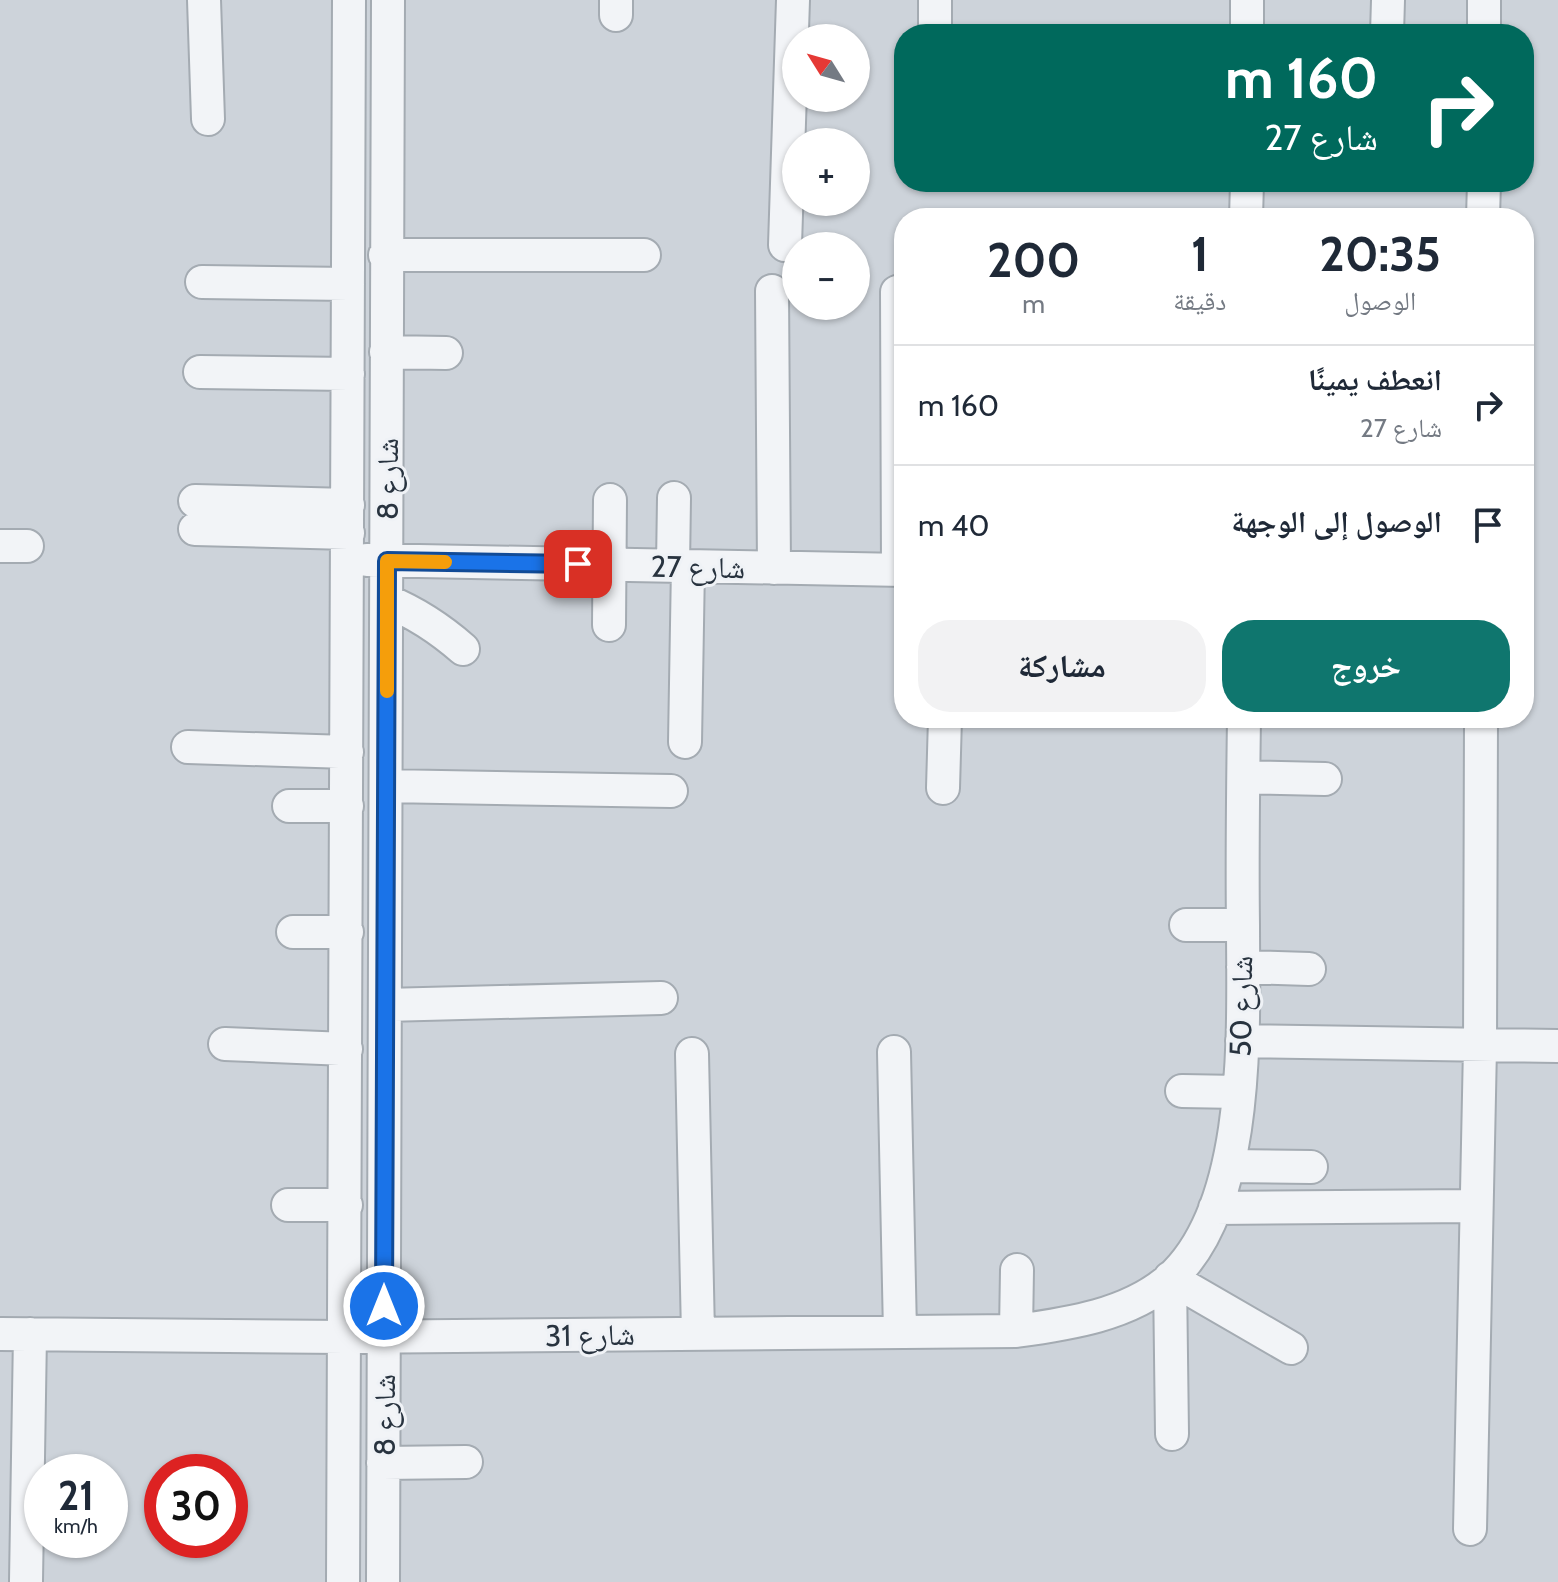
<!DOCTYPE html>
<html lang="ar">
<head>
<meta charset="utf-8">
<style>
	:root { --surface:#fff; --page:#f2f2f3; --text:#1f2937; --muted:#747a83; --line:#e0e1e3; --accent:#0f766e }
	body { margin:0; font-family:Cabin,"Noto Naskh Arabic",sans-serif; background:var(--page); color:var(--text); direction:rtl; height:100vh; display:flex; flex-direction:column; font-size:30px; white-space:nowrap }
	* { box-sizing:border-box; margin:0 }
	p { font-size:26px; color:var(--muted) }
	.icon { flex:none; width:44px; height:44px; fill:none; stroke:currentColor; stroke-width:2; stroke-linecap:round; stroke-linejoin:round }
	.map { position:relative; flex:1; overflow:hidden; direction:ltr }
	.drawer { position:absolute; left:894px; top:208px; width:640px; height:520px; display:flex; flex-direction:column; background:var(--surface); border-radius:32px; box-shadow:0 2px 6px #0004; direction:rtl }
	.drawer>* { flex:none }
	.top-card { position:absolute; left:894px; top:24px; width:640px; height:168px; border-radius:32px; box-shadow:0 2px 6px #0004; direction:rtl; background:#00695c; color:#fff; overflow:hidden }
	.needle { width:52px; rotate:307deg }
	.buttons { position:absolute; left:782px; top:24px; display:grid; gap:16px }
	.buttons a { display:grid; place-items:center; width:88px; height:88px; border-radius:50%; background:var(--surface); box-shadow:0 2px 6px #0004; font-size:40px }
	.speed { position:absolute; left:24px; top:1454px; display:flex; gap:16px; font-size:40px; font-weight:700; text-align:center }
	.speed>* { display:grid; place-content:center; width:104px; height:104px; border-radius:50%; background:var(--surface); box-shadow:0 2px 6px #0004; line-height:1 }
	.speed small { font-size:20px; font-weight:400 }
	.speed .limit { border:12px solid #d22; background:#fff; color:#111 }
	.pin { position:absolute; display:grid; place-items:center; width:68px; height:68px; color:#fff; margin:-34px; border-radius:16px; box-shadow:0 4px 12px #0006 }
	.me { position:absolute; width:88px; margin:-44px; rotate:0deg; stroke-linejoin:round; filter:drop-shadow(0 0 6px #0008) }
	.turn { display:flex; align-items:center; gap:28px; height:168px; padding:0 24px; font-size:36px }
	.turn .icon { width:104px; height:104px; stroke-width:2.5 }
	.turn b { display:block; font-size:56px; line-height:68px }
	.eta { display:flex; justify-content:space-evenly; align-items:center; height:136px; text-align:center }
	.eta b { font-size:48px; font-weight:700; line-height:56px }
	.primary-button { display:flex; gap:16px; margin-top:auto; padding:16px 24px }
	.primary-button a { flex:1; height:92px; border-radius:32px; background:var(--accent); color:#fff; font-size:32px; font-weight:700; line-height:92px; text-align:center }
	.primary-button a+a { background:var(--page); color:var(--text) }
	ul { padding:0; list-style:none }
	li { display:flex; align-items:center; gap:24px; height:120px; padding:0 24px; border-top:2px solid var(--line) }
	li div { flex:1 }
	li b { display:block; font-size:30px }
	li em { font-style:normal }
	.map>svg:first-child { display:block }
	.built { fill:#cdd3da; fill-rule:evenodd }
	.lines { fill:none; stroke-linecap:round; stroke-linejoin:round }
	.minor-casing { stroke:#a4abb2; stroke-width:36 }
	.minor { stroke:#f2f4f7; stroke-width:32 }
	.route-casing { stroke:#114b97; stroke-width:20 }
	.route { stroke:#1a73e8; stroke-width:14 }
	.slow { stroke:#f59e0b; stroke-width:14 }
	.labels { text-anchor:middle; dominant-baseline:central; stroke-width:6; stroke-linejoin:round; paint-order:stroke }
	.street-label { font-size:30px; fill:#28333f; stroke:#eff2f6 }
</style>
</head>
<body>
<div class="map">
<svg width="1558" height="1582" viewBox="0 0 1558 1582">
	<rect width="100%" height="100%" fill="#dfe4e8"/>
	<path class="built" d="M0 0H1558V1582H0ZM904 34H1524V182H904ZM796 38H856V98H796ZM796 142H856V202H796ZM904 218H1524V718H904ZM796 246H856V306H796ZM42 1472H110V1540H42ZM162 1472H230V1540H162Z"/>
	<g class="lines">
		<defs>
			<path id="minor" d="M204 0 208 119
				M935 0V34
				M616 15V0
				M1247 34V0
				M1387 34 1388 0
				M1484 34V0
				M1246 218 1247 182
				M1483 218 1484 182
				M785 245 793 0
				M385 255H644
				M202 282 348 284
				M772 291 774 568
				M897 292 898 570
				M386 352 446 353
				M200 372 348 374
				M195 501 348 505
				M195 529 348 533
				M0 546H27
				M367 560 904 570
				M673 566 674 498
				M387 601C416 613 439 628 463 649
				M609 625 610 500
				M685 742 688 566
				M188 747 347 752
				M1244 777 1325 779
				M386 786 671 791
				M943 788 945 718
				M289 806H347
				M1186 925H1243
				M293 932H347
				M1243 967 1309 969
				M385 1005 661 998
				M1242 1041 1558 1046
				M225 1044 346 1049
				M894 1052 900 1332
				M692 1054 698 1334
				M1182 1091 1239 1092
				M1228 1166 1311 1167
				M288 1205H346
				M1215 1208 1476 1206
				M1170 1278 1172 1434
				M1170 1278 1291 1348
				M1016 1331 1017 1270
				M0 1334 344 1337 1016 1331C1068 1324 1129 1315 1170 1279 1252 1205 1243 1026 1243 925 1242 856 1243 787 1244 718
				M383 1463 466 1462
				M1470 1529 1480 1047 1481 718
				M26 1581 30 1334
				M343 1582 349 0
				M383 1582 388 0"/>
		</defs>
		<use href="#minor" class="minor-casing"/>
		<use href="#minor" class="minor"/>
	</g>
	<g class="lines">
		<defs>
			<path id="route" d="M384 1306 387 561 578 564"/>
		</defs>
		<use href="#route" class="route-casing"/>
		<use href="#route" class="route"/>
		<path class="slow" d="M387 691V561L445 562"/>
	</g>
	<g class="labels">
		<g class="street-label">
			<text transform="translate(387 479) rotate(-90)">شارع 8</text>
			<text transform="translate(698 567) rotate(1)">شارع 27</text>
			<text transform="translate(1241 1006) rotate(-89)">شارع 50</text>
			<text transform="translate(590 1335) rotate(-1)">شارع 31</text>
			<text transform="translate(384 1415) rotate(-90)">شارع 8</text>
		</g>
	</g>
</svg>
<div class="buttons">
<a><svg class="needle" viewBox="-14 -14 28 28"><path d="M0-13l5 13h-10z" fill="#e53935"/><path d="M0 13l5-13h-10z" fill="#747a83"/></svg></a>
<a>+</a>
<a>−</a>
</div>
<div class="speed"><div>21<small>km/h</small></div><div class="limit">30</div></div>
<div class="pin" style="left:578px;top:564px;background:#d93025"><svg class="icon" aria-label="arrive" viewBox="0 0 24 24"><path d="M6 21V4h12l-3 4 3 4H6"/></svg></div>
<svg class="me" style="left:384px;top:1306px" viewBox="-20 -20 40 40"><circle r="17" fill="#1a73e8" stroke="#fff" stroke-width="3"/><path d="M0-11L8 9 0 5-8 9z" fill="#fff"/></svg>
<div class="top-card">
<div class="turn"><svg class="icon" aria-label="right" viewBox="0 0 24 24"><path d="M7 20v-9h11M14 6l5 5-5 5"/></svg><div><b>160 m</b>شارع 27</div></div>
</div>
<section class="drawer">
<div class="eta">
<div><b>20:35</b><p>الوصول</p></div>
<div><b>1</b><p>دقيقة</p></div>
<div><b>200</b><p>m</p></div>
</div>
<ul>
<li><svg class="icon" aria-label="right" viewBox="0 0 24 24"><path d="M7 20v-9h11M14 6l5 5-5 5"/></svg><div><b>انعطف يمينًا</b><p>شارع 27</p></div><em>160 m</em></li>
<li><svg class="icon" aria-label="arrive" viewBox="0 0 24 24"><path d="M6 21V4h12l-3 4 3 4H6"/></svg><div><b>الوصول إلى الوجهة</b></div><em>40 m</em></li>
</ul>
<div class="primary-button"><a>خروج</a><a>مشاركة</a></div>
</section>
</div>
</body>
</html>
